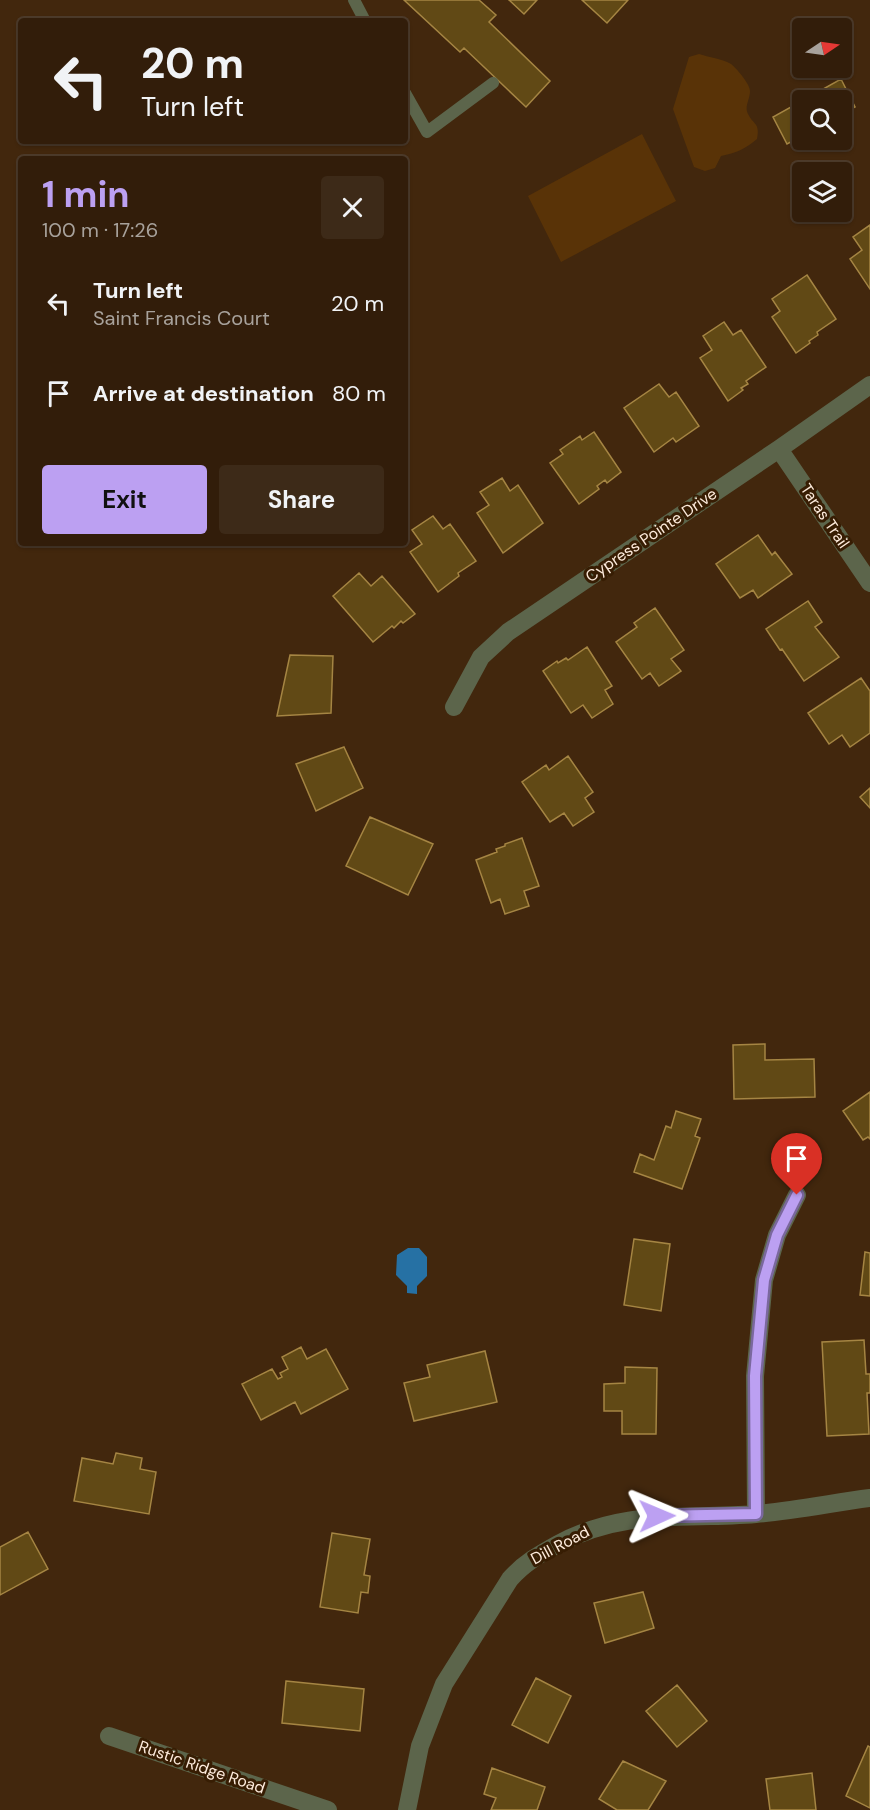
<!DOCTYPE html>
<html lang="en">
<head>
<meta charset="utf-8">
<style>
	:root { --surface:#321d0a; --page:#3d2a18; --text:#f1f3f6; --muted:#a8a29c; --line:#4d3b2b; --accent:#bca0f2 }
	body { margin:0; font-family:"DM Sans",sans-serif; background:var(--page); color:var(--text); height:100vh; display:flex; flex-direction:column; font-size:22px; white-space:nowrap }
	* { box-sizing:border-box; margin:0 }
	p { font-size:20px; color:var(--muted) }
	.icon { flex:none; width:33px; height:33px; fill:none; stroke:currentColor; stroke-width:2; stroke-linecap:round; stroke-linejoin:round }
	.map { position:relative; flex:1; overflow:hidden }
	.panel { position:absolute; left:18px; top:156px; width:390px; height:390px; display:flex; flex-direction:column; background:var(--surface); border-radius:6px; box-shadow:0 2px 4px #0004,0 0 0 2px var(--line) }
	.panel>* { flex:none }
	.guide { position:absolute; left:18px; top:18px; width:390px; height:126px; border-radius:6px; box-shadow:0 2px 4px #0004,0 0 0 2px var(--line); background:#321d0a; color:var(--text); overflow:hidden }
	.needle { width:39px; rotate:77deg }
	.buttons { position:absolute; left:792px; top:18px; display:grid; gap:12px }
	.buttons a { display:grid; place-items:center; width:60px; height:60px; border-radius:6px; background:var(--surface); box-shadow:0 2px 4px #0004,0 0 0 2px var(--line); font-size:30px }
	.pin { position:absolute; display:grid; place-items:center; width:51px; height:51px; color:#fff; margin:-62px -26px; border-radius:50% 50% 50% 0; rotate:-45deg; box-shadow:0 0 6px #0007 }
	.pin .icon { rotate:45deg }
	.me { position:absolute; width:66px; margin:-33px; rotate:89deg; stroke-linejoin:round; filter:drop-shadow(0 0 4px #0008) }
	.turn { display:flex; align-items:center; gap:21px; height:126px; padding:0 24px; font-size:27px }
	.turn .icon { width:78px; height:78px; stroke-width:2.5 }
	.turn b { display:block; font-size:42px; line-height:51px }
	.round { display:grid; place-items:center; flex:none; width:63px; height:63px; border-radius:6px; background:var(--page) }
	.summary { display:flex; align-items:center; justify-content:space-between; height:102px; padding:0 24px }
	h1 { font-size:36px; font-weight:700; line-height:45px; color:var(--accent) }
	.primary-button { display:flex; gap:12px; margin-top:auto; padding:12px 24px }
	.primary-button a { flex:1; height:69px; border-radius:6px; background:var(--accent); color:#111; font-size:24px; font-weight:700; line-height:69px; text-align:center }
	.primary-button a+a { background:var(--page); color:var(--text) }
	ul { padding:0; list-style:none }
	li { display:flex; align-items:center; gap:18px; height:90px; padding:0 24px }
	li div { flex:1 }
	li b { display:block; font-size:22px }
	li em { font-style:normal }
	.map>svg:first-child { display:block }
	.green { fill:#593307 }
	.water { fill:#2671a4 }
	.building { fill:#614915; stroke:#a58543; stroke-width:1.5 }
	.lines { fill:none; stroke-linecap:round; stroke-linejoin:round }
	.lane { stroke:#5c654b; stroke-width:12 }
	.street { stroke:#5c654b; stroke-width:18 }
	.route-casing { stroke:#7a689d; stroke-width:15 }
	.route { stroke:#bca0f2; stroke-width:10 }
	.labels { text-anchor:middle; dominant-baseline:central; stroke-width:6; stroke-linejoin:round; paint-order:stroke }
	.street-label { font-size:16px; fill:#fdebdc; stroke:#371d03 }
</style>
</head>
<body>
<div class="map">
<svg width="870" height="1810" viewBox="0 0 870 1810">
	<rect width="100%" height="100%" fill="#42270d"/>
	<path class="green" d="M699 54C708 57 723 59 731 64 737 69 750 84 750 91 750 100 744 106 748 114 754 126 760 122 757 139 745 149 736 153 721 156L715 168 705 171 694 167 673 109 689 57Z
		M642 134 676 201 561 262 528 196Z"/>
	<path class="water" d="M408 1248H419L427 1257V1276L417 1286V1294L407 1293V1286L396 1275 397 1255Z"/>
	<path class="building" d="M404 0H479L496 15 489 22 550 81 526 107 464 48 460 52Z
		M509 0H537L524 14Z
		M582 0H628L607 23Z
		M841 79 855 107 842 114V100H802V136L787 144 773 117Z
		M870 225V289L850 259 862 250 853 237Z
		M807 275 836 319 817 332 818 335 809 341 810 343 796 353 772 317 780 311 772 299Z
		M724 322 733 335 741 330 766 367 746 381 748 384 741 388 743 390 728 401 700 358 712 350 703 336Z
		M659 384 669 397 676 392 699 426 676 442 673 438 654 452 624 408Z
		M594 432 621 472 607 483 605 480 597 486 599 489 579 504 550 463 563 454 560 450 580 436 582 440Z
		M502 478 510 491 518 485 543 523 503 553 477 513 489 505 480 492Z
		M433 516 443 529 450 524 476 561 458 573 459 576 438 592 410 552 422 544 412 530Z
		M758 535 772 555 775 552 792 574 758 598 753 590 740 598 716 564Z
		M359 573 371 586 382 576 415 614 403 623 401 621 394 628 392 626 373 642 333 596Z
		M808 601 822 622 815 627 839 657 804 681 782 649 780 650 766 629Z
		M655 608 684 650 671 659 681 671 659 686 650 673 642 679 616 642 637 627 634 623Z
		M587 647 612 686 605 690 613 704 592 718 583 705 571 713 543 671 557 661 558 663 566 658 568 660Z
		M290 655 333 656 331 713 277 716Z
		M861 678 870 691V733L850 747 842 735 829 744 808 713Z
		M344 747 363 788 316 811 296 764Z
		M568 756 593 792 585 798 594 812 573 826 564 813 550 822 522 782 546 765 549 770Z
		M870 788V808L860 797Z
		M370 817 433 844 408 895 346 866Z
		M522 838 539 886 524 891 529 906 505 914 500 899 491 903 476 860 497 852 496 849 505 846V844Z
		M765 1044V1060L814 1059 815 1097 734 1099 733 1045Z
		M870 1092V1139L868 1137 863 1140 843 1111Z
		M676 1111 701 1119 695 1136 700 1138 682 1189 634 1172 640 1154 654 1160 666 1126 671 1128Z
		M634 1239 670 1244 661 1311 624 1305Z
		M865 1252 870 1253V1296L860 1295Z
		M864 1340 866 1374H870V1393H867L869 1434 827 1436 822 1342Z
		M301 1347 307 1359 326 1349 348 1389 301 1414 295 1402 261 1420 242 1384 272 1369 278 1379 282 1377 280 1373 288 1369 282 1357Z
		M485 1351 497 1402 414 1421 404 1383 430 1377 427 1365Z
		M625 1367 657 1368 656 1434H622V1411H604V1384L625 1383Z
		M116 1453 142 1458 140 1469 156 1472 149 1514 74 1501 82 1458 113 1464Z
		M28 1532 48 1569 0 1595V1547Z
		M332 1533 370 1539 364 1575 370 1576 368 1593 361 1592 358 1613 320 1607Z
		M643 1592 654 1628 605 1643 594 1603Z
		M536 1678 571 1696 548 1743 512 1725Z
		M286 1681 364 1689 360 1731 282 1723Z
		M677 1685 707 1721 677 1747 646 1711Z
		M868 1746 870 1747V1808L846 1796Z
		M623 1761 666 1781 648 1810H617L599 1799Z
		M492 1768 545 1787 537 1810H491L496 1798 484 1794Z
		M812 1773 816 1810H770L766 1779Z"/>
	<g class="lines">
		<path class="lane" d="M354 0 365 21
			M405 93 427 132 493 83"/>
		<path class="street" d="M779 449 870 583
			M454 707 481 657 508 632 779 449 870 385
			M756 1514 755 1376 764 1280 777 1235 797 1195
			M109 1736 328 1810
			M407 1810 420 1746 444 1684 510 1579C524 1563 540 1554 558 1544 625 1508 684 1520 756 1514 794 1511 832 1503 870 1498"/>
	</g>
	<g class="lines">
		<defs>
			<path id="route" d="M657 1516 756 1514 755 1376 764 1280 777 1235 797 1195"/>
		</defs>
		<use href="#route" class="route-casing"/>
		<use href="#route" class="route"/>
	</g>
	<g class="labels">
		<g class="street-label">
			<text transform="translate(825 516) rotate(56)">Taras Trail</text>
			<text transform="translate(651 535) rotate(-34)">Cypress Pointe Drive</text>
			<text transform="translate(560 1545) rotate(-28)">Dill Road</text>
			<text transform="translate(202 1767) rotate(19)">Rustic Ridge Road</text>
		</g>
	</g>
</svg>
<div class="buttons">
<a><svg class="needle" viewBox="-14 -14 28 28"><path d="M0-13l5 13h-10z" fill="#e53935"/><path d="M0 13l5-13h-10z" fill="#a8a29c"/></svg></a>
<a><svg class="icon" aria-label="search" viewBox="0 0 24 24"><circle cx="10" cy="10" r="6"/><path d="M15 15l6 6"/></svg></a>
<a><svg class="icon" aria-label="layers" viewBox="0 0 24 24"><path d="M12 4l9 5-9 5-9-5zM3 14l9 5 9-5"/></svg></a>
</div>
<div class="pin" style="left:797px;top:1195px;background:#d93025"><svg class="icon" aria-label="arrive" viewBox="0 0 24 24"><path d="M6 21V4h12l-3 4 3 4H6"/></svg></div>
<svg class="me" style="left:657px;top:1516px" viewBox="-20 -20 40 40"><path d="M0-17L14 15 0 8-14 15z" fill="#bca0f2" stroke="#fff" stroke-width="4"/></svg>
<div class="guide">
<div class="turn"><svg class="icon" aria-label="left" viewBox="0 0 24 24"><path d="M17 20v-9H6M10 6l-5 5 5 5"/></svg><div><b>20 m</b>Turn left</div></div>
</div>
<section class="panel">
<div class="summary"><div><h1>1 min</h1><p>100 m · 17:26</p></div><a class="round"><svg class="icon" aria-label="close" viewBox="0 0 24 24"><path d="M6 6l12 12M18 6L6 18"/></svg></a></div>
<ul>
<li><svg class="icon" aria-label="left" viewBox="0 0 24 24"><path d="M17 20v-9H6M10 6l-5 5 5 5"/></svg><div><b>Turn left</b><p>Saint Francis Court</p></div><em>20 m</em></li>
<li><svg class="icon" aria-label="arrive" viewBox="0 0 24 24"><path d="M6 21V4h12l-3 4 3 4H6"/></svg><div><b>Arrive at destination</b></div><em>80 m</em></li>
</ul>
<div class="primary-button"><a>Exit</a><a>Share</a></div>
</section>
</div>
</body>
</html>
